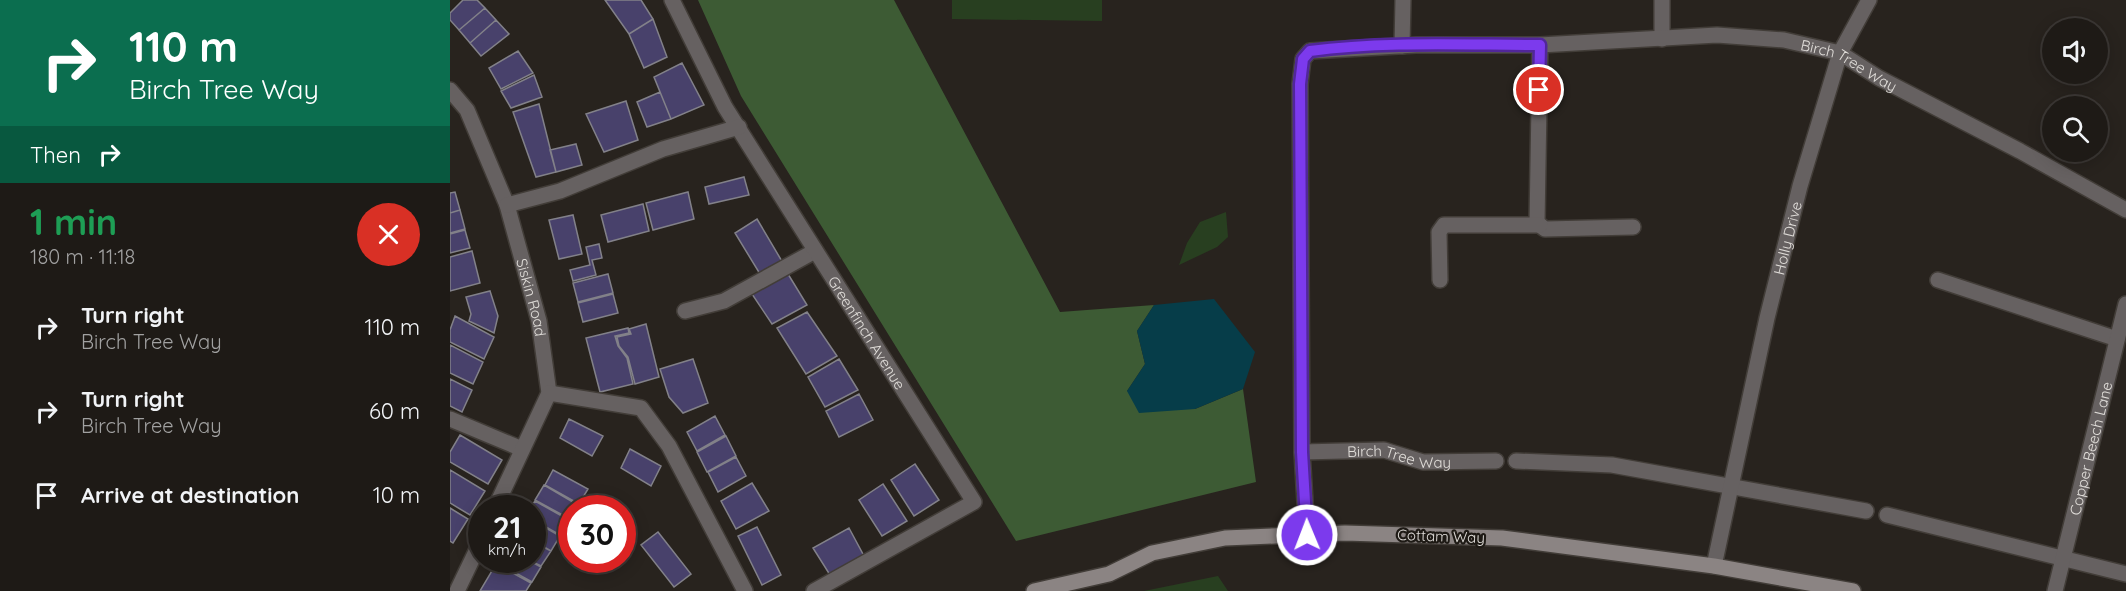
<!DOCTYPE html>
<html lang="en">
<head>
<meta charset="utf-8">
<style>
	:root { --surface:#1e1a16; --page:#2b2723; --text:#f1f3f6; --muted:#a1a1a1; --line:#3c3835 }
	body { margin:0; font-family:Quicksand,sans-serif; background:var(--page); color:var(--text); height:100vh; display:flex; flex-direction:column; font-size:22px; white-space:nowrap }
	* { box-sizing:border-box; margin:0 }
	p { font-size:20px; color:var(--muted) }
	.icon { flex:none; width:33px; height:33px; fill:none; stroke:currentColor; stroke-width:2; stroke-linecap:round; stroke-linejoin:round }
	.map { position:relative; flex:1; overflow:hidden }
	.drawer { display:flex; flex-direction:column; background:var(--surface); width:450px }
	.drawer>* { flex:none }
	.top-card { background:#0b6e4f; color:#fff; overflow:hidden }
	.buttons { position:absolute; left:1592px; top:18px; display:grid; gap:12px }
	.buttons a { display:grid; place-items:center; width:66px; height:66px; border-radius:50%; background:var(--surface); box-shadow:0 3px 15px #0003,0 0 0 2px var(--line); font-size:30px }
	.speed { position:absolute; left:18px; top:495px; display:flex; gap:12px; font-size:30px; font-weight:700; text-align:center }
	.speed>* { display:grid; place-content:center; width:78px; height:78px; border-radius:50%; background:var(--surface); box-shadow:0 3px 15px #0003,0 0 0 2px var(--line); line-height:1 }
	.speed small { font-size:15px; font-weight:400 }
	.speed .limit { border:9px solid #d22; background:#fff; color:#111 }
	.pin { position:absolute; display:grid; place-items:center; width:51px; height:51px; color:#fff; margin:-26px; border:3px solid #fff; border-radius:50%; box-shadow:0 2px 6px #0007 }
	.me { position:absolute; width:66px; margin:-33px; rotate:359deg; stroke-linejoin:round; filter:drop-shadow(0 0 4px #0008) }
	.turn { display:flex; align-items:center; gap:21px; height:126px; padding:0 30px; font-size:27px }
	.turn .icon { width:78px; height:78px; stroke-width:2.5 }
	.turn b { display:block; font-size:42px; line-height:51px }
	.then { display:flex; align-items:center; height:57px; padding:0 30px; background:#0003; gap:12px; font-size:22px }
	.round { display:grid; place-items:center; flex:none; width:63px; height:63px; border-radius:32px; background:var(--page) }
	.head { display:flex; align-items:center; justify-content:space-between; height:102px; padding:0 30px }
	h1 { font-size:36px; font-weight:700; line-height:45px; color:#1e9e55 }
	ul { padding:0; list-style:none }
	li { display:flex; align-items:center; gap:18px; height:84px; padding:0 30px }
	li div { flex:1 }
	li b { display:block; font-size:22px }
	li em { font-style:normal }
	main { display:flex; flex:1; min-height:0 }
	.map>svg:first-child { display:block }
	.green { fill:#283f20 }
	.forest { fill:#3d5b34 }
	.water { fill:#063d49 }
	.building { fill:#48416b; stroke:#828189; stroke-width:1.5 }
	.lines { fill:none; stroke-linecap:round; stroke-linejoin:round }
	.lane-casing { stroke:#423d38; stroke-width:18 }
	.street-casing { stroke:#423d38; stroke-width:18 }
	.secondary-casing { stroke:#423d38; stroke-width:18 }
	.lane { stroke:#666161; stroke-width:15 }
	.street { stroke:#666161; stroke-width:15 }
	.secondary { stroke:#8b8483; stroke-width:15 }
	.route-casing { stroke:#51269a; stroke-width:15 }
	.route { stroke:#7c3aed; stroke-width:10 }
	.labels { text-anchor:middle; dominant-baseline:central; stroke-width:4.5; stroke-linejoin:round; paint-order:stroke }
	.street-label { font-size:15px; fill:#e0ddd9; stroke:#1e1a15 }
</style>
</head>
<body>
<main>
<section class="drawer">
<div class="top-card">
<div class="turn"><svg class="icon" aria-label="right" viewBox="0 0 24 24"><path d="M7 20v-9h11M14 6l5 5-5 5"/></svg><div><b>110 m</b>Birch Tree Way</div></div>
<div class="then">Then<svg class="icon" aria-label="right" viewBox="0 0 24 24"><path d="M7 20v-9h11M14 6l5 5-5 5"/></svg></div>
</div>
<div class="head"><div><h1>1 min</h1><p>180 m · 11:18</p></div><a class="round" style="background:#d93025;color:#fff"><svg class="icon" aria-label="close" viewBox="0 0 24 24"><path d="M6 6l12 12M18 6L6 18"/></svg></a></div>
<ul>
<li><svg class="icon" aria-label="right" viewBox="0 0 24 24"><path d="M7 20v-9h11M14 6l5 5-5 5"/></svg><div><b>Turn right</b><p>Birch Tree Way</p></div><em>110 m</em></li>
<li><svg class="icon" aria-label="right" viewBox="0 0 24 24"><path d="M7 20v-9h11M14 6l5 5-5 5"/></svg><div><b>Turn right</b><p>Birch Tree Way</p></div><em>60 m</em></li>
<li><svg class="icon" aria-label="arrive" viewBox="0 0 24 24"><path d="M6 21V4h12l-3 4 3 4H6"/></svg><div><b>Arrive at destination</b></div><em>10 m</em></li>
</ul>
</section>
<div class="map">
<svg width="1676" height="591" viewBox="0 0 1676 591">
	<rect width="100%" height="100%" fill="#28231e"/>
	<path class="green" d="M502 0H652V21L502 19Z
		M776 212 778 237 767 247 729 265 737 243 750 222Z
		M768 576 778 591H694Z"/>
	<path class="forest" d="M248 0H444L610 312 704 305 687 331 695 364 677 391 745 409 793 389 806 482 566 541 291 96Z"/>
	<path class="water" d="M764 299 805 352 793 389 745 409 689 413 677 391 695 364 687 331 704 305Z"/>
	<path class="building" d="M13 0H27L35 8 9 30 0 20V13Z
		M155 0H191L203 19 179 34Z
		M35 8 46 20 20 43 9 30Z
		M203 19 217 57 194 68 179 34Z
		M46 20 59 34 31 56 20 43Z
		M68 51 83 73 51 89 39 68Z
		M232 63 254 105 221 119 204 77Z
		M84 75 92 97 61 108 51 91Z
		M210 92 221 119 197 127 187 102Z
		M176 101 188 140 154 152 136 114Z
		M89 104 106 172 86 177 63 112Z
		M126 144 132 165 106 172 100 150Z
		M294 177 299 195 259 204 255 187Z
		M5 192 10 210 0 213V193Z
		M238 192 244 219 203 230 196 203Z
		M193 204 199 231 158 242 151 215Z
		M10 210 15 229 0 233V213Z
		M123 215 132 254 109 259 99 220Z
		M307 219 333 263 310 274 285 233Z
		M15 230 20 248 0 253V234Z
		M149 244 152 258 142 260 146 275 123 281 120 270 140 265 136 247Z
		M22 251 30 283 0 291V257Z
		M158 274 163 293 128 302 123 283Z
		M338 274 357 305 322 324 302 294Z
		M40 291 48 316 44 333 19 321 21 314 16 297Z
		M163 294 168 313 133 322 128 303Z
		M357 312 387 356 356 374 327 328Z
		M5 316 44 337 34 359 0 342V330Z
		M196 324 209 377 185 384 178 357 169 346 167 337 181 334 179 329Z
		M178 328 179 333 165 336 168 346 177 358 183 384 150 392 136 338Z
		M0 345 33 362 23 384 0 373Z
		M243 359 258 403 233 413 219 397 210 369Z
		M389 359 408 390 375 407 358 377Z
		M0 379 22 390 12 412 0 406Z
		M409 394 423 420 389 437 376 411Z
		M265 416 275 435 247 451 237 432Z
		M119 419 153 436 142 456 110 438Z
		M10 435 52 460 38 484 0 462V452Z
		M276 436 286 456 257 472 247 452Z
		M180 449 211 466 201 486 171 468Z
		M286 457 296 476 268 492 258 472Z
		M465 464 489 500 464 516 441 480Z
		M0 470 35 491 20 515 0 503Z
		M103 470 138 489 129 504 95 485Z
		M302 483 319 511 286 529 271 501Z
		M433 484 457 521 432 536 409 500Z
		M94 485 128 505 126 508H122L120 519 85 500Z
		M85 501 119 520 110 535 82 519V508H80Z
		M0 508 18 519 3 543 0 541Z
		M82 520 110 536 101 551 82 540Z
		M307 527 331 575 312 585 288 536Z
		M399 528 414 556 380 575 363 548Z
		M208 532 241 574 224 587 191 545Z
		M82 541 101 551 91 566 79 560H82Z
		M50 560H78L91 567 82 582 48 563Z
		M46 564 81 583 76 591H30Z"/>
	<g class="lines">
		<defs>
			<path id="lane" d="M235 311 274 301 365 251
				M0 419 72 449"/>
			<g id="street">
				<path id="s1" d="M222 0 275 107 524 502 364 591"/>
				<path d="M1212 39V0"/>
				<path d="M1090 45 1087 223 1095 229 1183 227"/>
				<path d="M952 46 953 0"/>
				<path id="s2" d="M0 90 17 110 57 205 89 321 99 393 45 508"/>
				<path d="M57 205 110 191 213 149 289 127"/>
				<path d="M990 280 989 232 994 225H1090"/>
				<path d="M1488 280 1667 339"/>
				<path d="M99 393 191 408 219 446 295 591"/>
				<path id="s3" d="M852 452 934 450 973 462 1046 461"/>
				<path d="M1066 461 1162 465 1416 511"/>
				<path d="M1437 515 1676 574"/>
				<path id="s4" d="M857 535 852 452 850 84 853 59 860 51 966 45H1090L1267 35 1334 40 1390 53 1429 78 1570 151 1676 210"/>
				<path id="s5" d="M1264 566 1317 318 1350 186 1390 53 1419 0"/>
				<path d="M7 591 32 539"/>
				<path id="s6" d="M1605 591 1676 304"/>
			</g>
			<path id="secondary" d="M584 591 659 574 702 553 775 538 895 533 1052 538 1264 566 1403 591"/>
		</defs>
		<use href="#lane" class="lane-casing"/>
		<use href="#street" class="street-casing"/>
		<use href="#secondary" class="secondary-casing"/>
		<use href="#lane" class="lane"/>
		<use href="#street" class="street"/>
		<use href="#secondary" class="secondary"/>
	</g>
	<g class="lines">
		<defs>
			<path id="route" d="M857 535 852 452 850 84 853 59 860 51C935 41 1014 45 1090 45L1089 90"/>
		</defs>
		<use href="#route" class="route-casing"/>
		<use href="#route" class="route"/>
	</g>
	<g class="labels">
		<g class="street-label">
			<text stroke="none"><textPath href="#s4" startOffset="1032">Birch Tree Way</textPath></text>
			<text stroke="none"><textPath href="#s5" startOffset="336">Holly Drive</textPath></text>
			<text stroke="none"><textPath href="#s2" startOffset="225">Siskin Road</textPath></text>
			<text stroke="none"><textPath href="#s1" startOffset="386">Greenfinch Avenue</textPath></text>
			<text stroke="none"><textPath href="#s6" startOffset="147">Copper Beech Lane</textPath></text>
			<text stroke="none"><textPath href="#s3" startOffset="98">Birch Tree Way</textPath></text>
			<text transform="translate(991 536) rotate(2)">Cottam Way</text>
		</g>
	</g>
</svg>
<div class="buttons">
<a><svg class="icon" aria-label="sound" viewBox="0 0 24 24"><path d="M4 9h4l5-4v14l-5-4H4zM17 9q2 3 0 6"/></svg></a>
<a><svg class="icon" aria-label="search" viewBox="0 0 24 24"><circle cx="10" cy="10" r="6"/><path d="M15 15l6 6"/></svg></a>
</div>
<div class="speed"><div>21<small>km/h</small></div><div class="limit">30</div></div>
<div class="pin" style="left:1089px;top:90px;background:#d93025"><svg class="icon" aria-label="arrive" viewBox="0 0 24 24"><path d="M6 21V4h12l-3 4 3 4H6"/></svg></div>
<svg class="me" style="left:857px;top:535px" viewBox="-20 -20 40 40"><circle r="17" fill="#7c3aed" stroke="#fff" stroke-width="3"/><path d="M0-11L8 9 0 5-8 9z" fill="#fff"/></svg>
</div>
</main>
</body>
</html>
